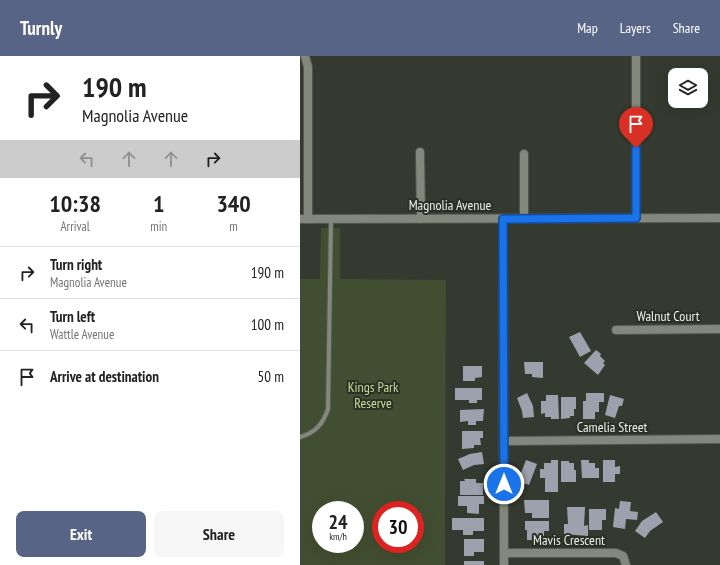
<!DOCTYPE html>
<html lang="en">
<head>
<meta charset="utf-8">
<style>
	:root { --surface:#fff; --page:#f6f6f6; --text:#222; --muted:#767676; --line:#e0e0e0; --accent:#586485 }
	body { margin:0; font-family:"PT Sans Narrow",sans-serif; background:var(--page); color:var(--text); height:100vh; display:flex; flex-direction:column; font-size:15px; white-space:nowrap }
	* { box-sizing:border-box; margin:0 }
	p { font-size:13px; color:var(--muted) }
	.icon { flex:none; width:22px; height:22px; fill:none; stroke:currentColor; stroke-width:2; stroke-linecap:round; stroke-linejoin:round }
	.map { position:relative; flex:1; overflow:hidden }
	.sheet { display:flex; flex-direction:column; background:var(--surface); width:300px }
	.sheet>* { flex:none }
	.guide { background:#fff; color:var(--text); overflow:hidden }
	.tools { position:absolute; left:368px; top:12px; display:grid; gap:8px }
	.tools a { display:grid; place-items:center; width:40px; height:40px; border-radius:8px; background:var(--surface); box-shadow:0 4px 16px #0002; font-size:20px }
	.speed { position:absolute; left:12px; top:445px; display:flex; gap:8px; font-size:20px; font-weight:700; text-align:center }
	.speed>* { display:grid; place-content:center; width:52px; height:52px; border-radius:50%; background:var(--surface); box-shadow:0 4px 16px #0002; line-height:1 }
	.speed small { font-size:10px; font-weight:400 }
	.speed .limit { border:6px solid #d22; background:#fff; color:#111 }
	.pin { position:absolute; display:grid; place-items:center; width:34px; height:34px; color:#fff; margin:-41px -17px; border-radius:50% 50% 50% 0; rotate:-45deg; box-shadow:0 0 4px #0007 }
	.pin .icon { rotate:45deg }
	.me { position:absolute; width:44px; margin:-22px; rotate:0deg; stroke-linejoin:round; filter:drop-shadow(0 0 3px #0008) }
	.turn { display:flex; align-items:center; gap:14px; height:84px; padding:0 16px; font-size:18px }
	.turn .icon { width:52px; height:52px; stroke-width:2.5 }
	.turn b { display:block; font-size:28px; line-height:34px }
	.lanes { display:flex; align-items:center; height:38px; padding:0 16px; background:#0003; justify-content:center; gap:20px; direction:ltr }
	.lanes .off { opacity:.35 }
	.eta { display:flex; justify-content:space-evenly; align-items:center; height:68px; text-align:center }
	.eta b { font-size:24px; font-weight:600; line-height:28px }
	.primary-button { display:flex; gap:8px; margin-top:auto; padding:8px 16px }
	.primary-button a { flex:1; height:46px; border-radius:8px; background:var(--accent); color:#fff; font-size:16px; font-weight:600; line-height:46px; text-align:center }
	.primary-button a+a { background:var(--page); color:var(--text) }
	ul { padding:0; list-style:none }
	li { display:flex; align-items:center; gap:12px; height:52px; padding:0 16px; border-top:1px solid var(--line) }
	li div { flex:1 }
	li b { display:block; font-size:15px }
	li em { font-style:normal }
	header { display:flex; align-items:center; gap:24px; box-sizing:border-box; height:56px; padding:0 20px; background:var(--accent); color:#fff }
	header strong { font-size:19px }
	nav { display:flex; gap:22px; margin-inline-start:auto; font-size:14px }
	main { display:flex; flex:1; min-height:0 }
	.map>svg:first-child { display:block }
	.green { fill:#424e31; fill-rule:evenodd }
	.building { fill:#9da1ad }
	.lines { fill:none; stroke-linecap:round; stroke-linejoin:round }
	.lane-casing { stroke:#53574e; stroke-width:6 }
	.street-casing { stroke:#53574e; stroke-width:10 }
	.lane { stroke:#83887c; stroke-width:4 }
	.street { stroke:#83887c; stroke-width:8 }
	.route-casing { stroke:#114b97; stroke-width:10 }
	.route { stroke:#1a73e8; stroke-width:7 }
	.labels { text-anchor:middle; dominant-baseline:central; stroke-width:4; stroke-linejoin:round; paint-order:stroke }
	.street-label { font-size:14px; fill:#edf0e9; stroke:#2b2f26 }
	.park-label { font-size:14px; fill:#c0df95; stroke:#2b2f26 }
</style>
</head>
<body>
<header>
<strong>Turnly</strong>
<nav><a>Map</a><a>Layers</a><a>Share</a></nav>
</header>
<main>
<section class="sheet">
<div class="guide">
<div class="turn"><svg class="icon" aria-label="right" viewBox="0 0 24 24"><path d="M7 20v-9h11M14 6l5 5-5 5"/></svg><div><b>190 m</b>Magnolia Avenue</div></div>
<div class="lanes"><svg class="icon off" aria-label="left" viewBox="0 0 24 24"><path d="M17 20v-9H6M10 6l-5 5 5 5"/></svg><svg class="icon off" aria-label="ahead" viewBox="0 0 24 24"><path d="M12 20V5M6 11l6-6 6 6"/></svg><svg class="icon off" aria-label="ahead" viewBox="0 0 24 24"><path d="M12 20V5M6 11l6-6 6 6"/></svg><svg class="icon" aria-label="right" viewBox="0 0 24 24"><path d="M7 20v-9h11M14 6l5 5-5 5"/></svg></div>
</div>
<div class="eta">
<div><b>10:38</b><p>Arrival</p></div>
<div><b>1</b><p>min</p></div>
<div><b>340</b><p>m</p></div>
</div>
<ul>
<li><svg class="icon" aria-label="right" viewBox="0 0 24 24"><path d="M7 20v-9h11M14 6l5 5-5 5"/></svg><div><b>Turn right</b><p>Magnolia Avenue</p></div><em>190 m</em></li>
<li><svg class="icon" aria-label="left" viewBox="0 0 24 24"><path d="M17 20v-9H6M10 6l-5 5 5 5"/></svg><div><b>Turn left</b><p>Wattle Avenue</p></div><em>100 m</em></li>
<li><svg class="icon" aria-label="arrive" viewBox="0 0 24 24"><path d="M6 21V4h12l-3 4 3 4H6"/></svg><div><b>Arrive at destination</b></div><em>50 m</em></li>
</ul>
<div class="primary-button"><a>Exit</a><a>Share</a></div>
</section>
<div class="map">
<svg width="420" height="509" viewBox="0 0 420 509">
	<rect width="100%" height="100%" fill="#353a30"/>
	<path class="green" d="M21 172H40V223L146 224 145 509H0V223H20ZM21 454H55V488H21ZM81 454H115V488H81Z"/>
	<path class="building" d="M280 276 291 295 280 301 269 281Z
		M296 294 301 298 300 300 305 305 303 307 305 309 298 319 284 307Z
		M224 306H243V322L232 321V318H225Z
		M163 310H182V321L175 322V325H163Z
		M155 332H182V344H177V347H169V344H155Z
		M227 337 233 350 234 361 223 362 222 355 217 342Z
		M286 337H304V346H299V356H295V363H283V345H286Z
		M246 339H258L259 363H251V361H245V357L241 358V345H246Z
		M310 339 324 343 322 350H319L315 362 305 359Z
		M261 341H276V353H274V360H270V362L261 363Z
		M184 353 183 365H176V369H168V365L160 366V354Z
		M162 375H183V382H180L181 389H174V392L162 393Z
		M182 396 184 408 174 409 163 414 158 403 170 398Z
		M226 404 237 408 229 429 218 425Z
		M251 404H258V436H245V422H240V413H244V407H251Z
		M281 404H289V407H295V412H299V422H282Z
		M303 404H315V411L320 410V418H315V426H303Z
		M261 405H269V407H274V414H276V426H261Z
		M164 423H176V427H183V439H160V425H165Z
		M158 440H184V448H179V458L167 457V450H158Z
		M224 444H249V462H232V457H225Z
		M320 445 331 446 330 455 338 456 337 464 326 463 325 473 313 471 315 452 319 453Z
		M267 451H285L284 470 288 469V480L264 478V468H268Z
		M289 453H306V464H302V474H289Z
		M356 456 363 466 350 475 345 482 335 475 342 465Z
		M152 462H184V475H173V479H163V474H152Z
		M225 465H249V475H244V480H238V484H227V474H225Z
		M164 483H184V496H174V500H164Z
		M164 505H184V509H164Z"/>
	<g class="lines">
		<defs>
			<path id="lane" d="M0 381C15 377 23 368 28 353L31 163"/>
			<path id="street" d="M5 0 8 11V162
				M336 0V162
				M120 96 121 163
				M0 163 420 162
				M203 163 204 509
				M224 163V98
				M316 274 420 273
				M204 385 420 383
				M204 497H316L323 500 326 509"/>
		</defs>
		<use href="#lane" class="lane-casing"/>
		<use href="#street" class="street-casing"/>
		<use href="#lane" class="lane"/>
		<use href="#street" class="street"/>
	</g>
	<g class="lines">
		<defs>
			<path id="route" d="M204 428 203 163 336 162V92"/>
		</defs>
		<use href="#route" class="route-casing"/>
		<use href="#route" class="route"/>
	</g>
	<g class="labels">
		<g class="street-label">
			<text x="150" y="149">Magnolia Avenue</text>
			<text x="368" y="260">Walnut Court</text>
			<text x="312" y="371">Camelia Street</text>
			<text x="269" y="484">Mavis Crescent</text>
		</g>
		<g class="park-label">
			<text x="73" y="331">Kings Park<tspan x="73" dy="16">Reserve</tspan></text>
		</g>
	</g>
</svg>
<div class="tools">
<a><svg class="icon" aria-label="layers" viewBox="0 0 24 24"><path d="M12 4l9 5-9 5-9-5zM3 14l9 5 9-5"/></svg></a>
</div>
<div class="speed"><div>24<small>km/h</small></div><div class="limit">30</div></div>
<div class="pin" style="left:336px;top:92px;background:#d93025"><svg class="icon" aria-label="arrive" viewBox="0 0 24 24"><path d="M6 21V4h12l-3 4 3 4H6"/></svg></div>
<svg class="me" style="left:204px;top:428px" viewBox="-20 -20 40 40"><circle r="17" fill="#1a73e8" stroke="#fff" stroke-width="3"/><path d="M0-11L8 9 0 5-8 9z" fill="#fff"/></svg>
</div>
</main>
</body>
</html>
